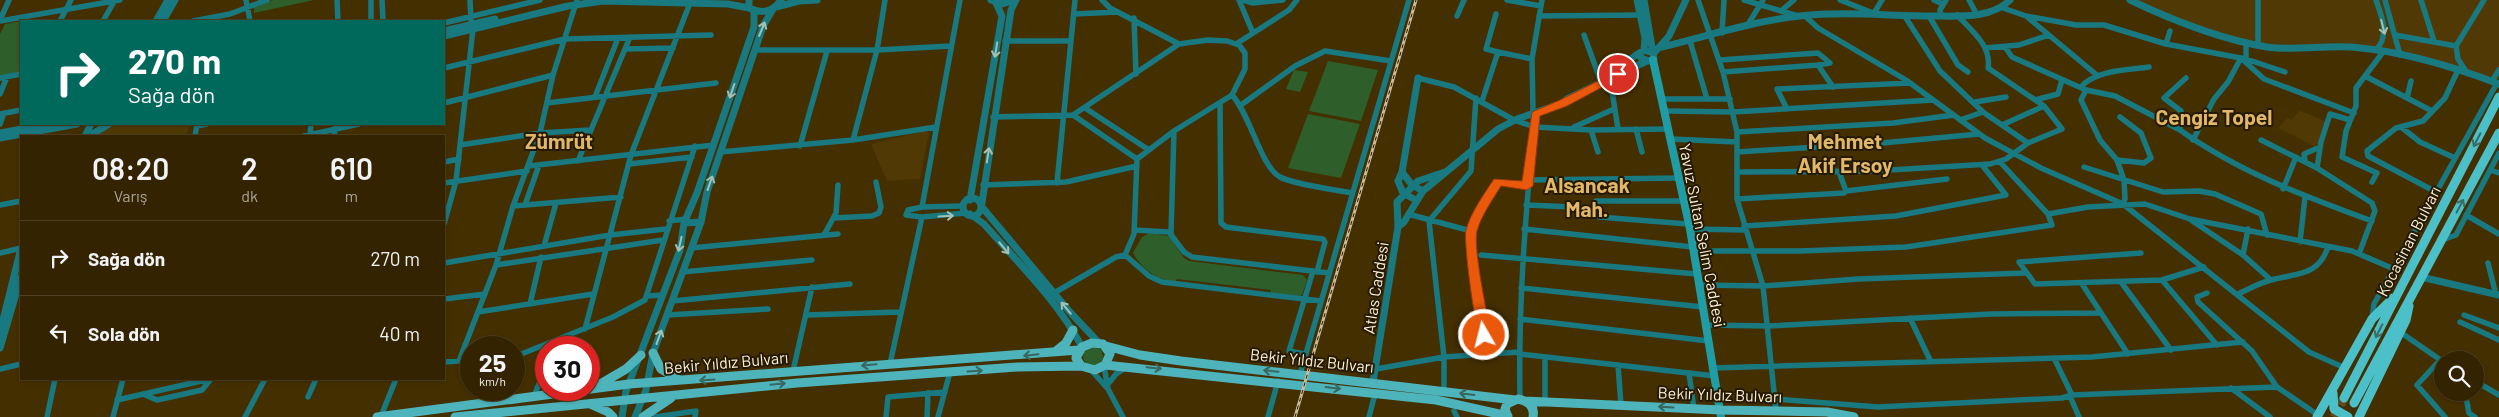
<!DOCTYPE html>
<html lang="tr">
<head>
<meta charset="utf-8">
<style>
	:root { --surface:#332301; --page:#3e2f10; --text:#f1f3f6; --muted:#a9a499; --line:#4e4023 }
	body { margin:0; font-family:Barlow,sans-serif; background:var(--page); color:var(--text); height:100vh; display:flex; flex-direction:column; font-size:19px; white-space:nowrap }
	* { box-sizing:border-box; margin:0 }
	p { font-size:16px; color:var(--muted) }
	.icon { flex:none; width:28px; height:28px; fill:none; stroke:currentColor; stroke-width:2; stroke-linecap:round; stroke-linejoin:round }
	.map { position:relative; flex:1; overflow:hidden }
	.sheet { position:absolute; left:20px; top:135px; width:425px; height:245px; display:flex; flex-direction:column; background:var(--surface); border-radius:0px; box-shadow:0 1px 4px #0004,0 0 0 1px var(--line) }
	.sheet>* { flex:none }
	.banner { position:absolute; left:20px; top:20px; width:425px; height:105px; border-radius:0px; box-shadow:0 1px 4px #0004,0 0 0 1px var(--line); background:#00695c; color:#fff; overflow:hidden }
	.buttons { position:absolute; left:2434px; top:351px; display:grid; gap:10px }
	.buttons a { display:grid; place-items:center; width:50px; height:50px; border-radius:50%; background:var(--surface); box-shadow:0 1px 4px #0004,0 0 0 1px var(--line); font-size:25px }
	.speed { position:absolute; left:460px; top:336px; display:flex; gap:10px; font-size:25px; font-weight:700; text-align:center }
	.speed>* { display:grid; place-content:center; width:65px; height:65px; border-radius:50%; background:var(--surface); box-shadow:0 1px 4px #0004,0 0 0 1px var(--line); line-height:1 }
	.speed small { font-size:12px; font-weight:400 }
	.speed .limit { border:8px solid #d22; background:#fff; color:#111 }
	.pin { position:absolute; display:grid; place-items:center; width:42px; height:42px; color:#fff; margin:-21px; border:2px solid #fff; border-radius:50%; box-shadow:0 1px 5px #0007 }
	.me { position:absolute; width:55px; margin:-28px; rotate:352deg; stroke-linejoin:round; filter:drop-shadow(0 0 4px #0008) }
	.turn { display:flex; align-items:center; gap:18px; height:105px; padding:0 25px; font-size:22px }
	.turn .icon { width:65px; height:65px; stroke-width:2.5 }
	.turn b { display:block; font-size:35px; line-height:42px }
	.eta { display:flex; justify-content:space-evenly; align-items:center; height:85px; text-align:center }
	.eta b { font-size:30px; font-weight:600; line-height:35px }
	ul { padding:0; list-style:none }
	li { display:flex; align-items:center; gap:15px; height:75px; padding:0 25px; border-top:1px solid var(--line) }
	li div { flex:1 }
	li b { display:block; font-size:19px }
	li em { font-style:normal }
	.map>svg:first-child { display:block }
	.built { fill:#503904 }
	.green { fill:#2e5e2a }
	.lines { fill:none; stroke-linecap:round; stroke-linejoin:round }
	.trunk-tunnel { stroke:#604c21; stroke-width:9; stroke-dasharray:9 4.5; stroke-linecap:butt }
	.minor { stroke:#197980; stroke-width:5.5 }
	.tertiary { stroke:#197980; stroke-width:7 }
	.secondary { stroke:#209ca4; stroke-width:8 }
	.primary { stroke:#4db4bb; stroke-width:9 }
	.trunk { stroke:#4cc0c8; stroke-width:9 }
	.rail-casing { stroke:#c9ba9c; stroke-width:3 }
	.rail { stroke:#251901; stroke-width:1; stroke-dasharray:4; stroke-linecap:butt }
	.oneway { stroke:#a2c0b5 }
	.oneway2 { stroke:#386c64 }
	.oneway3 { stroke:#39665e }
	.route { fill:#ea580c; stroke:#983908 }
	.labels { text-anchor:middle; dominant-baseline:central; stroke-width:4; stroke-linejoin:round; paint-order:stroke }
	.street-label { font-size:16px; fill:#fdf0d9; stroke:#251901 }
	.district-label { font-size:21px; font-weight:bold; fill:#e1b768; stroke:#251901 }
</style>
</head>
<body>
<div class="map">
<svg width="2499" height="417" viewBox="0 0 2499 417">
	<rect width="100%" height="100%" fill="#442f01"/>
	<path class="built" d="M2129 0H2499V83L2380 51 2277 48 2243 42Z
		M2299 110 2327 122 2317 148 2278 128 2287 118 2292 120Z
		M115 124H190L186 136H97L99 132Z
		M925 131 929 133 920 179 887 181 871 144Z"/>
	<path class="green" d="M273 0H314L254 13V6Z
		M21 21V72L0 76V34L5 24Z
		M1328 61 1378 70 1361 121 1309 111Z
		M1294 70 1308 72 1300 92 1286 89Z
		M1308 114 1360 124 1341 178 1288 168Z
		M1150 233 1169 236 1184 258 1189 261 1303 275 1307 280 1302 295 1300 296 1270 294 1271 290 1177 279 1175 282C1157 279 1142 270 1133 253L1142 237Z
		M1083 356a10 10 0 1 1 20 0a10 10 0 1 1-20 0Z"/>
	<g class="lines">
		<path class="trunk-tunnel" d="M2334 417 2344 398"/>
		<path class="minor" d="M246 0 250 21
			M337 0 338 21
			M371 0V21
			M382 0 383 21
			M470 0 471 20
			M1102 0 1110 8 1179 44
			M1239 0 1253 33
			M1243 0 1253 3 1283 0
			M1507 0 1541 6
			M1698 0 1723 72 1737 132V199L1763 286 1776 411
			M1744 0 1798 16
			M1840 0 1873 13
			M1934 0 1943 4
			M1969 0 1976 13
			M2258 0V45
			M2376 0C2382 17 2390 35 2376 50
			M2385 0 2400 55
			M2421 0 2434 41
			M2003 8 2026 16 2098 76
			M1782 10 1794 0
			M1874 13 1882 0
			M1074 14 1117 12
			M1496 14 1486 49 1498 52
			M1804 15 1818 28 1906 80 1985 138 2041 168 2123 204 2309 352 2345 368
			M1904 15 1940 71 1983 112 2028 143
			M1457 16 1464 0
			M1539 16 1641 15
			M1929 16 1958 65 1968 72
			M1941 16 1940 10 1946 0
			M2026 16 2076 25H2104L2166 44 2246 59 2285 72
			M1134 18 1136 74
			M0 20 9 0
			M0 21 120 0
			M60 21 71 0
			M103 21 115 0
			M193 21 230 14 267 0
			M444 23 540 0
			M1747 26 1763 0
			M1722 33 1724 0
			M1584 35 1601 82
			M2395 35 2456 46
			M1005 41H1071
			M1690 41 1707 99
			M2246 43V59
			M1236 44 1289 10 1297 0
			M2166 44 2170 31
			M2005 47 2012 57 2086 90 2115 96 2180 130
			M1985 48 2019 45 2049 35
			M625 49 673 48
			M755 50H877L951 46
			M1720 60 1818 53 1830 63 1818 65
			M444 68 565 39 711 35
			M1723 72 1818 65 1833 87
			M2467 73 2458 59 2456 46 2484 0
			M2365 76 2432 111
			M0 78 21 74
			M1418 78 1454 87 1514 120 1535 127 1591 130 1668 129
			M1610 78 1618 129
			M2186 78 2164 98 2181 111 2180 130C2239 172 2304 196 2372 221
			M2492 81 2499 70
			M2081 87C2095 70 2129 70 2149 67
			M2086 90 2081 100 2100 140 2117 160 2124 180 2125 199 2123 204
			M0 94 7 77
			M1232 95C1250 114 1261 167 1280 177 1292 184 1336 190 1352 193
			M595 97 618 38
			M2407 98 2411 81
			M1662 99H1730
			M2035 100 2058 94 2062 80
			M1482 101 1498 52 1532 59
			M1975 102 2006 97
			M444 103 553 75
			M547 103 716 83
			M1220 103 1221 223 1226 227 1323 239 1325 242 1317 272
			M1241 105 1295 66 1325 51 1391 61
			M1085 108 1149 150
			M1787 109 1777 89 1910 83
			M1533 111 1532 59 1542 0
			M1665 111 1733 112 1933 100
			M0 114 21 110
			M1073 115 1137 159
			M993 117 1073 115 1179 44 1208 40 1227 41 1239 45 1245 53V69L1232 95 1174 131 1137 159 1134 234 1125 255
			M1960 120 1983 112
			M0 124 4 113
			M2002 125 2044 106
			M197 126 207 124
			M1574 127 1614 109
			M2401 127 2420 142 2455 158
			M1636 129 1642 152
			M1591 130 1598 152
			M1737 132 1893 123 1954 115
			M310 135 311 124
			M195 136 197 124
			M304 136 359 124
			M334 136 336 124
			M1671 139 1737 142
			M853 140 936 127
			M2193 140 2214 99 2228 82 2241 58 2264 79 2354 113
			M2261 140 2317 168 2372 203 2375 211 2359 254
			M460 145 540 133 590 130
			M800 146 827 51
			M720 152 853 140 877 50 885 0
			M1737 152 1882 143 1979 134
			M2117 160 2144 163 2151 158 2141 133 2120 117
			M578 161 630 37
			M2305 161 2304 154 2320 147
			M444 162 459 159
			M629 164 692 157
			M529 166 714 145
			M2084 167 2163 192 2199 191 2215 194 2261 214 2267 235
			M2317 168 2321 142 2330 114 2350 120
			M2490 170 2499 173
			M1737 172 1873 171 1990 164 2006 159 2028 143 2062 129 2044 106 1988 68C1992 46 1971 30 1957 15
			M1528 180 1679 178
			M2372 182 2377 173 2342 157 2346 131 2356 106V88L2383 52
			M444 183 527 171
			M1057 183 1075 0
			M983 185 1066 182 1137 166
			M2283 189 2296 157
			M1846 191 1947 179
			M2436 192 2368 156 2367 151 2396 128 2423 121 2445 98 2458 70
			M1737 199 1844 193 1846 191 1839 172
			M1684 201H1596L1599 217 1688 224
			M0 205 21 201
			M525 205 539 165
			M1526 205 1597 208
			M513 206 621 197
			M962 206 922 207 908 210 906 215 922 217 966 213
			M922 207 960 0
			M1408 214 1471 231
			M2048 214 2088 207 2145 204 2190 219 2352 251 2394 269
			M2466 215 2499 234
			M834 218 872 216 879 213 881 207 876 182
			M2191 220 2243 255 2271 280
			M669 221 686 219
			M444 224 456 181 473 29
			M1744 226 1896 216 2006 195 1982 165
			M1524 229 1693 247
			M1690 229 1745 230
			M1134 230 1169 232 1184 252 1192 257 1329 273
			M1171 233 1174 131
			M824 235 836 213 838 185
			M2442 240 2456 235 2499 153
			M2300 242 2305 197
			M544 246 556 203
			M691 248 838 234
			M1693 251H1800L1906 247 2052 225 2048 214 2000 162
			M0 253 21 248
			M2141 253 2019 262 2035 284 2162 280 2204 267
			M1125 255 1149 276 1162 282 1321 301
			M1481 255 1697 274
			M2243 255 2248 229
			M444 263 610 235 666 229
			M2488 263 2496 295
			M496 265 663 240
			M682 272 812 260
			M2162 280 2217 345
			M2121 282 2171 350
			M2082 284 2128 354
			M1699 285 1763 286 1858 279 2025 273
			M1521 288 1703 307
			M1054 293 1116 257 1125 255
			M2207 293 2197 297 2198 302 2252 351 2277 387
			M2238 294C2249 289 2259 283 2271 280 2296 273 2318 277 2328 247
			M647 296 662 295
			M444 299 485 294
			M672 301 850 284
			M530 304 541 257
			M478 312 593 294
			M667 315 768 309
			M806 315 900 312
			M2464 315 2499 328
			M1910 318 1930 360
			M1520 319 1709 341
			M2372 319 2374 304 2497 83
			M2460 322 2499 340
			M1706 325 1769 326 1991 314 2099 313
			M585 329 631 155 690 3
			M2400 332 2442 361
			M1487 353 1471 231 1498 182 1527 186
			M1305 354 1289 351 1313 271
			M1519 354 1715 376
			M514 357 613 317 645 300 695 146
			M1545 357V401
			M2054 358 2072 395
			M2440 360 2417 385 2445 417
			M459 361 496 265 513 206 540 133 553 75 577 0
			M444 362 471 360
			M890 364 922 217
			M1618 365 1621 405
			M1104 366 1108 389 1123 417
			M1713 368 2092 357 2243 342
			M0 369 21 364
			M1376 369 1444 357 1519 352
			M1091 370 1108 389
			M793 371 812 287
			M1689 373 1694 409
			M1300 374 1409 0
			M2475 381 2499 395
			M1108 384 1116 374 1127 367
			M2231 388 2270 417
			M1444 391V357L1429 221 1471 171 1476 98
			M2465 392 2469 413 2475 417
			M143 394 157 400 202 390 211 379
			M534 396 546 367
			M2070 396 2079 417
			M308 397 316 379
			M1520 399C1518 303 1526 209 1535 114
			M1775 399 1878 407 2062 398 2072 395 2277 387 2318 415
			M117 400 210 379
			M490 400 494 390
			M1454 411 1457 417
			M381 416 396 379
			M47 417 55 379
			M113 417 123 379
			M245 417 265 379
			M655 417 696 411 695 417
			M886 417 888 397 945 392
			M927 417 928 393
			M938 417 950 372
			M1268 417 1278 381
			M1369 417 1375 394"/>
		<path class="tertiary" d="M749 0V8C761 14 773 12 781 0
			M991 0 1002 4 1015 0
			M1637 0 1645 38 1644 50
			M1644 0 1653 53
			M2130 0C2174 21 2219 39 2267 47 2295 51 2323 45 2351 47 2402 51 2452 66 2499 84
			M776 7 799 1 817 0
			M156 21 168 0
			M163 21 175 0
			M444 31 495 19
			M444 36 568 6 603 1 728 4 749 8
			M1662 47C1708 36 1753 21 1800 16 1844 11 1889 16 1934 16 1958 16 1991 19 2010 0
			M1644 50 1653 53 1654 59 1649 61 1641 58 1639 54Z
			M1654 53 1669 36 1686 0
			M1618 74 1622 65 1639 53
			M0 133 48 124
			M94 133 109 124
			M85 136 91 124
			M0 138 77 124
			M1402 172 1412 185 1423 191
			M963 207a9 9 0 1 1 18 0a9 9 0 1 1-18 0Z
			M970 200 1002 16 996 3
			M1416 200 1403 193 1398 181 1402 172 1418 78
			M982 203 1011 10 1016 0
			M982 207 1069 311 1099 343
			M970 214 984 224C1018 263 1058 301 1082 347
			M684 223 701 222
			M1398 227 1404 222 1423 191 1498 129 1517 119 1563 103 1567 99 1647 61
			M2421 277 2499 295
			M0 332 21 248
			M0 348 21 277
			M1373 382 1398 227 1397 202 1418 181 1445 172
			M622 417 626 391 680 250 684 223 697 193 754 27V11
			M635 417 646 390 653 353 701 222 707 192 763 26 773 9"/>
		<path class="secondary" d="M1653 60 1690 229 1721 417"/>
		<path class="primary" d="M1092 343 1103 344 1110 354 1105 365 1095 370 1081 366 1076 358 1082 347Z
			M1106 346 1140 355 1181 361 1515 400
			M1056 351 1066 343 1073 330
			M653 353 661 369 679 380
			M1105 365 1436 400 1508 416
			M597 386 626 369 641 355
			M1525 401 1721 410 1827 412 1854 417
			M590 404 608 412 613 417
			M377 417 629 384 1079 350
			M455 417 797 383 1017 367 1081 366
			M643 417 671 398
			M1508 417 1505 409 1507 404 1518 399C1528 401 1535 406 1533 417"/>
		<path class="trunk" d="M2333 393 2334 409 2348 417
			M2344 398 2499 97
			M2354 403 2499 133
			M2317 417 2372 319 2393 298
			M2359 417 2406 320 2409 306"/>
		<defs>
			<path id="rail" d="M1295 417 1416 0"/>
		</defs>
		<use href="#rail" class="rail-casing"/>
		<use href="#rail" class="rail"/>
	</g>
	<defs><path id="oneway-shaft" d="M-6 0H5M1.5-3L5.5 0L1.5 3" fill="none" stroke-width="1.6" stroke-linecap="round" stroke-linejoin="round" transform="scale(1.25)"/></defs>
	<g class="oneway">
		<use href="#oneway-shaft" transform="translate(2383 27) rotate(76)"/>
		<use href="#oneway-shaft" transform="translate(762 29) rotate(-68)"/>
		<use href="#oneway-shaft" transform="translate(996 50) rotate(99)"/>
		<use href="#oneway-shaft" transform="translate(732 91) rotate(109)"/>
		<use href="#oneway-shaft" transform="translate(988 155) rotate(-81)"/>
		<use href="#oneway-shaft" transform="translate(710 183) rotate(-71)"/>
		<use href="#oneway-shaft" transform="translate(946 216) rotate(-3)"/>
		<use href="#oneway-shaft" transform="translate(680 244) rotate(102)"/>
		<use href="#oneway-shaft" transform="translate(1004 248) rotate(50)"/>
		<use href="#oneway-shaft" transform="translate(1066 308) rotate(-130)"/>
		<use href="#oneway-shaft" transform="translate(659 337) rotate(-70)"/>
	</g>
	<g class="oneway2">
		<use href="#oneway-shaft" transform="translate(2477 140) rotate(117)"/>
		<use href="#oneway-shaft" transform="translate(2460 206) rotate(-62)"/>
		<use href="#oneway-shaft" transform="translate(2379 331) rotate(117)"/>
	</g>
	<g class="oneway3">
		<use href="#oneway-shaft" transform="translate(1031 355) rotate(174)"/>
		<use href="#oneway-shaft" transform="translate(869 365) rotate(175)"/>
		<use href="#oneway-shaft" transform="translate(1154 368) rotate(6)"/>
		<use href="#oneway-shaft" transform="translate(975 371) rotate(-4)"/>
		<use href="#oneway-shaft" transform="translate(1271 371) rotate(-174)"/>
		<use href="#oneway-shaft" transform="translate(707 380) rotate(176)"/>
		<use href="#oneway-shaft" transform="translate(778 384) rotate(-6)"/>
		<use href="#oneway-shaft" transform="translate(1333 388) rotate(7)"/>
		<use href="#oneway-shaft" transform="translate(1467 394) rotate(-173)"/>
		<use href="#oneway-shaft" transform="translate(1666 407) rotate(-177)"/>
	</g>
	<path class="route" d="M1618 71 1623 74 1621 77 1567 106 1540 116 1533 186 1527 190 1501 186C1493 199 1481 216 1477 231 1473 248 1487 313 1491 335L1489 338H1480C1475 328 1463 241 1466 230 1471 212 1484 194 1494 179L1522 181 1532 112 1560 100Z"/>
	<g class="labels">
		<g class="street-label">
			<text transform="translate(1703 235) rotate(79)">Yavuz Sultan Selim Caddesi</text>
			<text transform="translate(2408 241) rotate(-63)">Kocasinan Bulvarı</text>
			<text transform="translate(1375 288) rotate(-81)">Atlas Caddesi</text>
			<text transform="translate(1312 360) rotate(6)">Bekir Yıldız Bulvarı</text>
			<text transform="translate(726 362) rotate(-5)">Bekir Yıldız Bulvarı</text>
			<text transform="translate(1720 394) rotate(2)">Bekir Yıldız Bulvarı</text>
		</g>
		<g class="district-label">
			<text x="2214" y="116">Cengiz Topel</text>
			<text x="559" y="140">Zümrüt</text>
			<text x="1845" y="140">Mehmet<tspan x="1845" dy="24">Akif Ersoy</tspan></text>
			<text x="1587" y="184">Alsancak<tspan x="1587" dy="24">Mah.</tspan></text>
		</g>
	</g>
</svg>
<div class="buttons">
<a><svg class="icon" aria-label="search" viewBox="0 0 24 24"><circle cx="10" cy="10" r="6"/><path d="M15 15l6 6"/></svg></a>
</div>
<div class="speed"><div>25<small>km/h</small></div><div class="limit">30</div></div>
<div class="pin" style="left:1618px;top:74px;background:#d93025"><svg class="icon" aria-label="arrive" viewBox="0 0 24 24"><path d="M6 21V4h12l-3 4 3 4H6"/></svg></div>
<svg class="me" style="left:1484px;top:335px" viewBox="-20 -20 40 40"><circle r="17" fill="#ea580c" stroke="#fff" stroke-width="3"/><path d="M0-11L8 9 0 5-8 9z" fill="#fff"/></svg>
<div class="banner">
<div class="turn"><svg class="icon" aria-label="right" viewBox="0 0 24 24"><path d="M7 20v-9h11M14 6l5 5-5 5"/></svg><div><b>270 m</b>Sağa dön</div></div>
</div>
<section class="sheet">
<div class="eta">
<div><b>08:20</b><p>Varış</p></div>
<div><b>2</b><p>dk</p></div>
<div><b>610</b><p>m</p></div>
</div>
<ul>
<li><svg class="icon" aria-label="right" viewBox="0 0 24 24"><path d="M7 20v-9h11M14 6l5 5-5 5"/></svg><div><b>Sağa dön</b></div><em>270 m</em></li>
<li><svg class="icon" aria-label="left" viewBox="0 0 24 24"><path d="M17 20v-9H6M10 6l-5 5 5 5"/></svg><div><b>Sola dön</b></div><em>40 m</em></li>
</ul>
</section>
</div>
</body>
</html>
